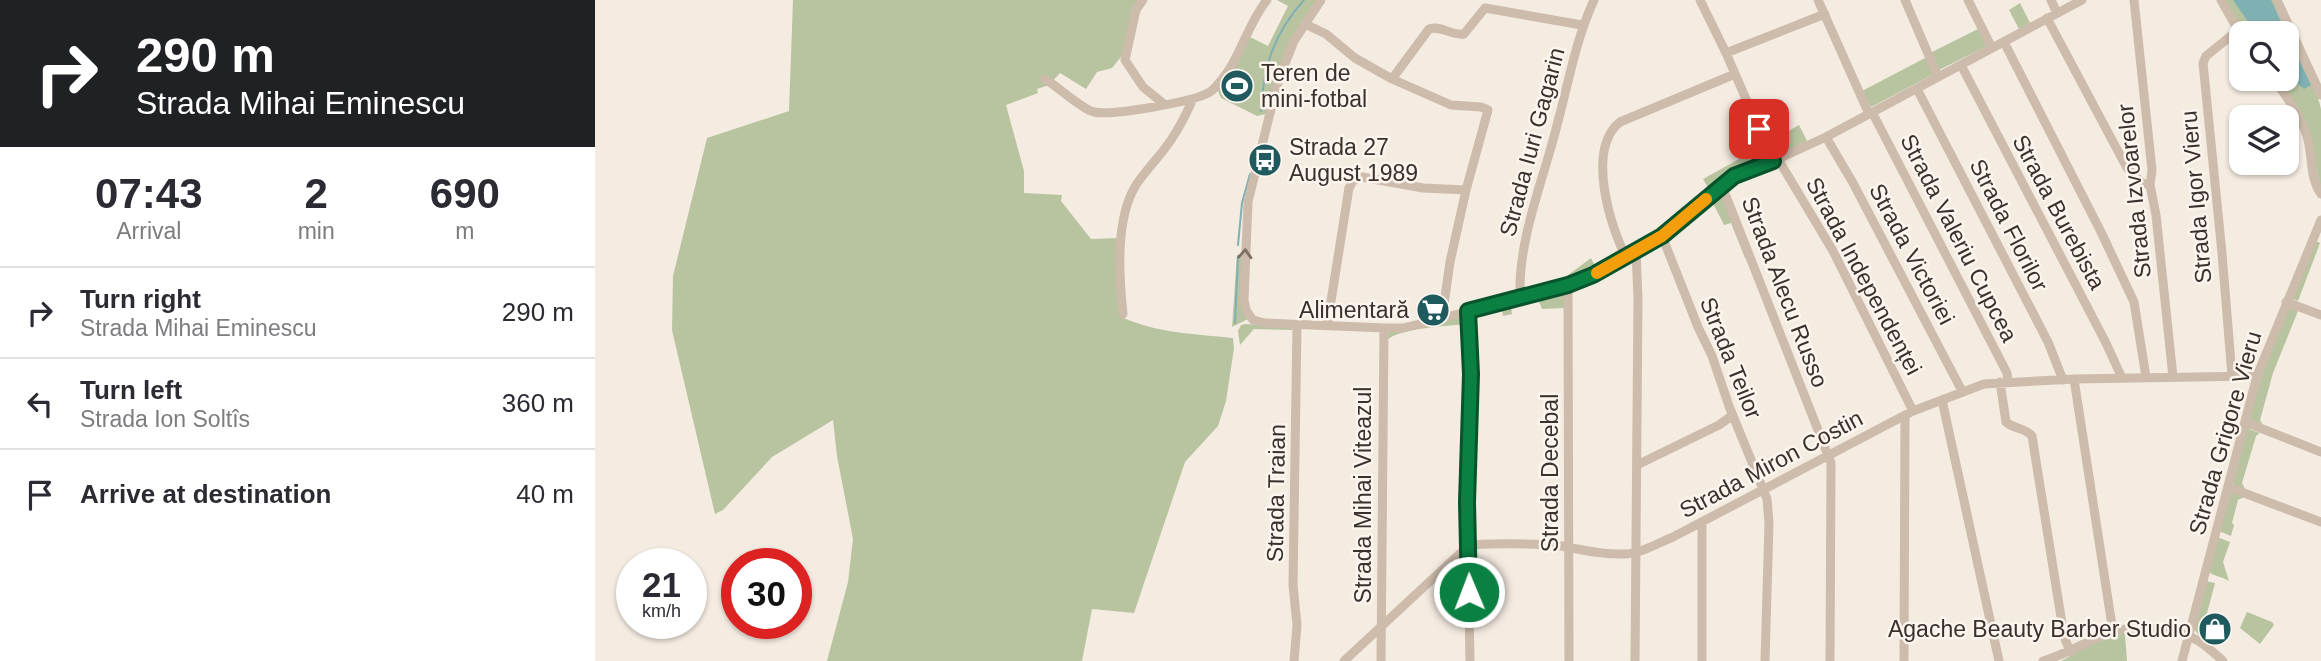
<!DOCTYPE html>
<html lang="en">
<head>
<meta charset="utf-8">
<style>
	:root { --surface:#fff; --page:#f7f7f7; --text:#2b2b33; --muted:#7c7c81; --line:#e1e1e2 }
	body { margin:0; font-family:Helvetica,sans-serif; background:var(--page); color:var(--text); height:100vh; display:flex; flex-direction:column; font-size:26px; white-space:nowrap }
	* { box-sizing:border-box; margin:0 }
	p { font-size:23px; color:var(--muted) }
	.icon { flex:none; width:38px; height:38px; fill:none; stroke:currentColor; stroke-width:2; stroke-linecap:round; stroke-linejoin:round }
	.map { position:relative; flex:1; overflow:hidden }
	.drawer { display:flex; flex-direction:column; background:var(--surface); width:595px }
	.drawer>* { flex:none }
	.guide { background:#202124; color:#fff; overflow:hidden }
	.controls { position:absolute; left:1634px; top:21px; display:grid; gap:14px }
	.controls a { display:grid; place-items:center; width:70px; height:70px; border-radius:14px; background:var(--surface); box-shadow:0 2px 5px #0004; font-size:35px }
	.speed { position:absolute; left:21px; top:548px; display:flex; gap:14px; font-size:35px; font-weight:700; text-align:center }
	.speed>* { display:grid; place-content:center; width:91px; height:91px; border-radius:50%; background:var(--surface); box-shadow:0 2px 5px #0004; line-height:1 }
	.speed small { font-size:18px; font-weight:400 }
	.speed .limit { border:10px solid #d22; background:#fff; color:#111 }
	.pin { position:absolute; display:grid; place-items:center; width:60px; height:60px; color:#fff; margin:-30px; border-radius:14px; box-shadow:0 4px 10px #0006 }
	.me { position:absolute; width:77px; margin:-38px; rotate:359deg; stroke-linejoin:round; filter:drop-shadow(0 0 5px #0008) }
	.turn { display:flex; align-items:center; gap:24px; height:147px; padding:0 21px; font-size:32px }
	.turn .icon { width:91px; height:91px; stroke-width:2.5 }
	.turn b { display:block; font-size:49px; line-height:60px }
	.eta { display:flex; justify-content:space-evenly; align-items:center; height:119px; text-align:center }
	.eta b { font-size:42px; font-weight:700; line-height:49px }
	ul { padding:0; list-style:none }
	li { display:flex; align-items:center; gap:21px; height:91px; padding:0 21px; border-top:2px solid var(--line) }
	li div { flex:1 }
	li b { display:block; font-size:26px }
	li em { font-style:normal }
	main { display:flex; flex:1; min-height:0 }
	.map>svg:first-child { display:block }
	.green { fill:#b8c4a0 }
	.water { fill:#7fb0b2 }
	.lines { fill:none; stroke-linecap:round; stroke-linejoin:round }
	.stream { stroke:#7fb0b2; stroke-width:2 }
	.minor { stroke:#cdbbac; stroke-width:9 }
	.oneway { stroke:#7d6f65 }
	.route-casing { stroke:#07532c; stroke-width:18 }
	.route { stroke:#0b8043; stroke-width:12 }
	.slow { stroke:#f59e0b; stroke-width:12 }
	.labels { text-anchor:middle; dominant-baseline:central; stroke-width:5; stroke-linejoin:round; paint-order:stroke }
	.poi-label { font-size:23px; fill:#3b302b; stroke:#fbf5ee; text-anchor:start }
	.street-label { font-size:23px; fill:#3b302b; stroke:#fbf5ee }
</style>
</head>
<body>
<main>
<section class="drawer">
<div class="guide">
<div class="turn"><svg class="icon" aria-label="right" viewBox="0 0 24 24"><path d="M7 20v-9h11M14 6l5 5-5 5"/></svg><div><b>290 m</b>Strada Mihai Eminescu</div></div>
</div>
<div class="eta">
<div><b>07:43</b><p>Arrival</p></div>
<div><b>2</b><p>min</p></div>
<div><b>690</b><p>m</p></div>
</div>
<ul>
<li><svg class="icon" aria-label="right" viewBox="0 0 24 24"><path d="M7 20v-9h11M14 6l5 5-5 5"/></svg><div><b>Turn right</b><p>Strada Mihai Eminescu</p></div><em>290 m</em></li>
<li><svg class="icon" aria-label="left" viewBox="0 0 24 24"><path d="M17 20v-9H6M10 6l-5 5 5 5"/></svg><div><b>Turn left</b><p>Strada Ion Soltîs</p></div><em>360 m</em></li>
<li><svg class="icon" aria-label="arrive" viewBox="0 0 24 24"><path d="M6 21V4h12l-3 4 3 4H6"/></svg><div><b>Arrive at destination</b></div><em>40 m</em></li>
</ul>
</section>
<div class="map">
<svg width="1726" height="661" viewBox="0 0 1726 661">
	<rect width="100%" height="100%" fill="#f4ebe1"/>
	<path class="green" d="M198 0H544L530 52 517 68 502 72 491 89 465 73 454 85 442 89 443 93 411 105 429 171V193L467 195 466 201 496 239 524 238 526 317C562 333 599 334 638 338L639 348 631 401 623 426 590 462 539 613 497 609 487 661H232L253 582 258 539 242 456 238 420 177 457 128 510 120 514 77 330 78 276 112 138 194 111Z
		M682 0H723L698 37 671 114 662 116 626 98 623 91 647 52 653 36 673 46 693 6Z
		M1630 0H1680L1720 86 1726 109V191L1716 140 1682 79H1692V33H1648Z
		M1425 3 1435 23 1424 29 1414 10Z
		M1383 29 1392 46 1344 70 1335 53Z
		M1332 57 1339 74 1276 107 1267 91Z
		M1204 125 1212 141 1179 156 1174 142Z
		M1168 143 1173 160C1150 167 1134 176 1115 191L1108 179 1166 147Z
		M1123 193H1126L1154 257 1150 258 1136 223 1129 225 1116 199Z
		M1721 241 1725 243 1703 301 1697 299Z
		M1023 251 1025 255 982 277 968 281 969 278 996 258 1000 266Z
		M642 255 647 256 653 319 637 327Z
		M968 291 970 293V308L947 309 943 299 916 306 917 314 908 316 907 307Z
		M1694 307 1703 311 1678 373 1665 420 1668 425 1653 419 1665 380Z
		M869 316 871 324C853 326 803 328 791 341L794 332 816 330Z
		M651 324 697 328V330L659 329 645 345 643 331 646 325Z
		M1651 428 1665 433 1661 436 1647 483 1650 489 1637 484Z
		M1635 492 1649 497 1643 500 1637 523 1639 525 1636 536 1624 531Z
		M1622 537 1635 542 1628 562 1634 581C1627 576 1619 577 1613 571Z
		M1611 581 1620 583 1607 632 1612 641 1610 643 1599 629Z
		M1652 612 1677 622 1679 625 1665 644 1645 628Z
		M1533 632 1530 635 1532 661H1466L1496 644Z"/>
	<path class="water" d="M1638 0H1676L1691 33H1661Z
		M1692 35 1716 85 1709 89 1692 74Z"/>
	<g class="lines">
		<path class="stream" d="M666 111C668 67 679 33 709 0
			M643 245 647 203 655 174
			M640 323 643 256"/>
		<path class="minor" d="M548 0 541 10 530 60 548 87 569 104
			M726 0 699 41 684 79 674 117 653 202 649 300 651 310 658 320 670 323 789 328H808L837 321 973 285 998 275 1067 236 1139 176 1183 159 1231 137 1487 0
			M1105 0 1131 53 1178 161
			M1223 0 1274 114
			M1310 0 1343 77
			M1373 0 1397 48
			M1456 0 1462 13
			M1539 0 1557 170 1555 185 1561 215 1578 377
			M1626 0 1647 37
			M1682 0 1726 95
			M1452 18 1532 168 1547 183 1555 185
			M710 24 731 34 760 58 797 79 834 29C847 25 856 36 869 34L890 8 987 25
			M1409 42 1506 232 1539 302 1551 377
			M1131 53 1230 14
			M1366 65 1511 343 1527 378
			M450 79C462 86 488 110 499 112 518 116 594 102 611 94 616 92 620 88 623 84 646 59 651 26 672 0
			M797 79 856 105 886 107 893 110 871 190 855 262 847 318
			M1679 79C1691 96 1705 115 1712 136 1718 155 1714 177 1726 194
			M1322 89 1453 342 1468 380
			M1277 112 1412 373 1413 382
			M1231 137 1258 183 1367 391
			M1183 159 1238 251 1318 411
			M1127 186 1236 463 1235 661
			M1067 236 1103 327 1117 356 1134 406 1172 499 1174 523 1170 661
			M1031 257C1015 226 991 149 1025 122L1140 74
			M973 285 974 661
			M925 297C923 240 947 184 961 129 973 86 980 41 999 0
			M1691 302 1726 315
			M873 311 876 374 872 502 875 661
			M528 314C524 276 520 219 541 185 549 173 559 162 568 151 581 135 590 117 598 99
			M732 326 754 188 758 181 767 177 828 188 871 190
			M1637 376 1627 253 1608 63 1611 56 1642 31
			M1479 379 1518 632
			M1405 382 1411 422C1419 429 1431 428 1437 436L1469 636 1475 652
			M1347 400 1404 661
			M1650 422 1726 452
			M1042 465 1124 425 1138 415
			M1633 487 1726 522
			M699 661 702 625 698 585 702 325
			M749 661 873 546C890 542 947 544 966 546 988 550 1009 555 1031 554 1047 553 1063 543 1078 537L1318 411 1389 384 1479 379 1662 376
			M786 661 789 328
			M1040 661 1043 298 1041 252
			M1107 661V522
			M1309 661 1310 415
			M1448 661C1473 654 1494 639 1518 632 1540 625 1572 627 1593 636 1607 641 1618 652 1628 661
			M1587 661 1662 376 1726 220"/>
	</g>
	<defs><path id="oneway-chevron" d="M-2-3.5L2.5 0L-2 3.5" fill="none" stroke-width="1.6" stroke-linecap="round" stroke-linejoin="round" transform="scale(1.75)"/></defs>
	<use class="oneway" href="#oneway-chevron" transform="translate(650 254) rotate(-87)"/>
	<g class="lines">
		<defs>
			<path id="route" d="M874 592 872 502 876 374 873 311 973 285 998 275 1067 236 1139 176 1178 161 1164 129"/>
		</defs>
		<use href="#route" class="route-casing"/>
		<use href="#route" class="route"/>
		<path class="slow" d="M1002 273 1067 236 1111 199"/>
	</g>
	<defs>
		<symbol id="stadium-disc" viewBox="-11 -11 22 22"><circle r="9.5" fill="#1f5a5e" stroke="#fbf5ee"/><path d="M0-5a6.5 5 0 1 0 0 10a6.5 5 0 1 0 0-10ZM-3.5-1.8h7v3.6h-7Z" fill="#fff"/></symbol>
		<symbol id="bus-disc" viewBox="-11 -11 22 22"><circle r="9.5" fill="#1f5a5e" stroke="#fbf5ee"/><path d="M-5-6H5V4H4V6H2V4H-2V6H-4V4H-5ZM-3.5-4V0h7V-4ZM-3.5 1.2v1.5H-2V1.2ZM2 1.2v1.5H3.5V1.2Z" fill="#fff"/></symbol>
		<symbol id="supermarket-disc" viewBox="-11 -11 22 22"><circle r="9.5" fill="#1f5a5e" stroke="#fbf5ee"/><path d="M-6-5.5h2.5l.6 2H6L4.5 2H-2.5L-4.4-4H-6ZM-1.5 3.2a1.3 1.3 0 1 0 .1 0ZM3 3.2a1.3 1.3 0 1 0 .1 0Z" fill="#fff"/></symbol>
		<symbol id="shop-disc" viewBox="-11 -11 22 22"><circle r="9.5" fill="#1f5a5e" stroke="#fbf5ee"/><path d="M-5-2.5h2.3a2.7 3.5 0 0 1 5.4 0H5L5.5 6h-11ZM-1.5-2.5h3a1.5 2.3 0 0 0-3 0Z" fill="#fff"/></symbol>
	</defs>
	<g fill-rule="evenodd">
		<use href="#stadium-disc" x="623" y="67" width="38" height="38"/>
		<use href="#bus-disc" x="651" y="141" width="38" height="38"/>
		<use href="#supermarket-disc" x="819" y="291" width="38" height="38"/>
		<use href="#shop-disc" x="1601" y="610" width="38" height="38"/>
	</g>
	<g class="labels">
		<g class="poi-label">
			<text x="666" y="73">Teren de<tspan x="666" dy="26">mini-fotbal</tspan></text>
			<text x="694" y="147">Strada 27<tspan x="694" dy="26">August 1989</tspan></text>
			<text x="814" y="310" text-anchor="end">Alimentară</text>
			<text x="1596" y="629" text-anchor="end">Agache Beauty Barber Studio</text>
		</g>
		<g class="street-label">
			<text transform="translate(937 142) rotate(-75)">Strada Iuri Gagarin</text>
			<text transform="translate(1539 191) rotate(-96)">Strada Izvoarelor</text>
			<text transform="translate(1601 197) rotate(-95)">Strada Igor Vieru</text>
			<text transform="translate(1464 212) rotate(62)">Strada Burebista</text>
			<text transform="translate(1414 225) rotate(63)">Strada Florilor</text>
			<text transform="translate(1364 238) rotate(63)">Strada Valeriu Cupcea</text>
			<text transform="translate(1317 254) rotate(62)">Strada Victoriei</text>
			<text transform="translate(1269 276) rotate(62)">Strada Independenței</text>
			<text transform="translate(1190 292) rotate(69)">Strada Alecu Russo</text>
			<text transform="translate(1136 358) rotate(68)">Strada Teilor</text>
			<text transform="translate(1630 433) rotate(-74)">Strada Grigore Vieru</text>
			<text transform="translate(1176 464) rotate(-28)">Strada Miron Costin</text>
			<text transform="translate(955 473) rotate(-90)">Strada Decebal</text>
			<text transform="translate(681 493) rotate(-89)">Strada Traian</text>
			<text transform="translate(768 495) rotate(-90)">Strada Mihai Viteazul</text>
		</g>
	</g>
</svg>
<div class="controls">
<a><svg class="icon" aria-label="search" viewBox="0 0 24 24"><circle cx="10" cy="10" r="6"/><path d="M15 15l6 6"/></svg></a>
<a><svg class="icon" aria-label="layers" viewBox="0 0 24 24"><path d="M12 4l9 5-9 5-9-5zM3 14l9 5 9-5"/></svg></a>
</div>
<div class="speed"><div>21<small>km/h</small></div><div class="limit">30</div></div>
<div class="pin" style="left:1164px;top:129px;background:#d93025"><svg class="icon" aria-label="arrive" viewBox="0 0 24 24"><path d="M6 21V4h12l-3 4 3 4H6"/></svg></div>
<svg class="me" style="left:874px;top:592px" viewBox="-20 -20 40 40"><circle r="17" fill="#0b8043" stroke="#fff" stroke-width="3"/><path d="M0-11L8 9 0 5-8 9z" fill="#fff"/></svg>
</div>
</main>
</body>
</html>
